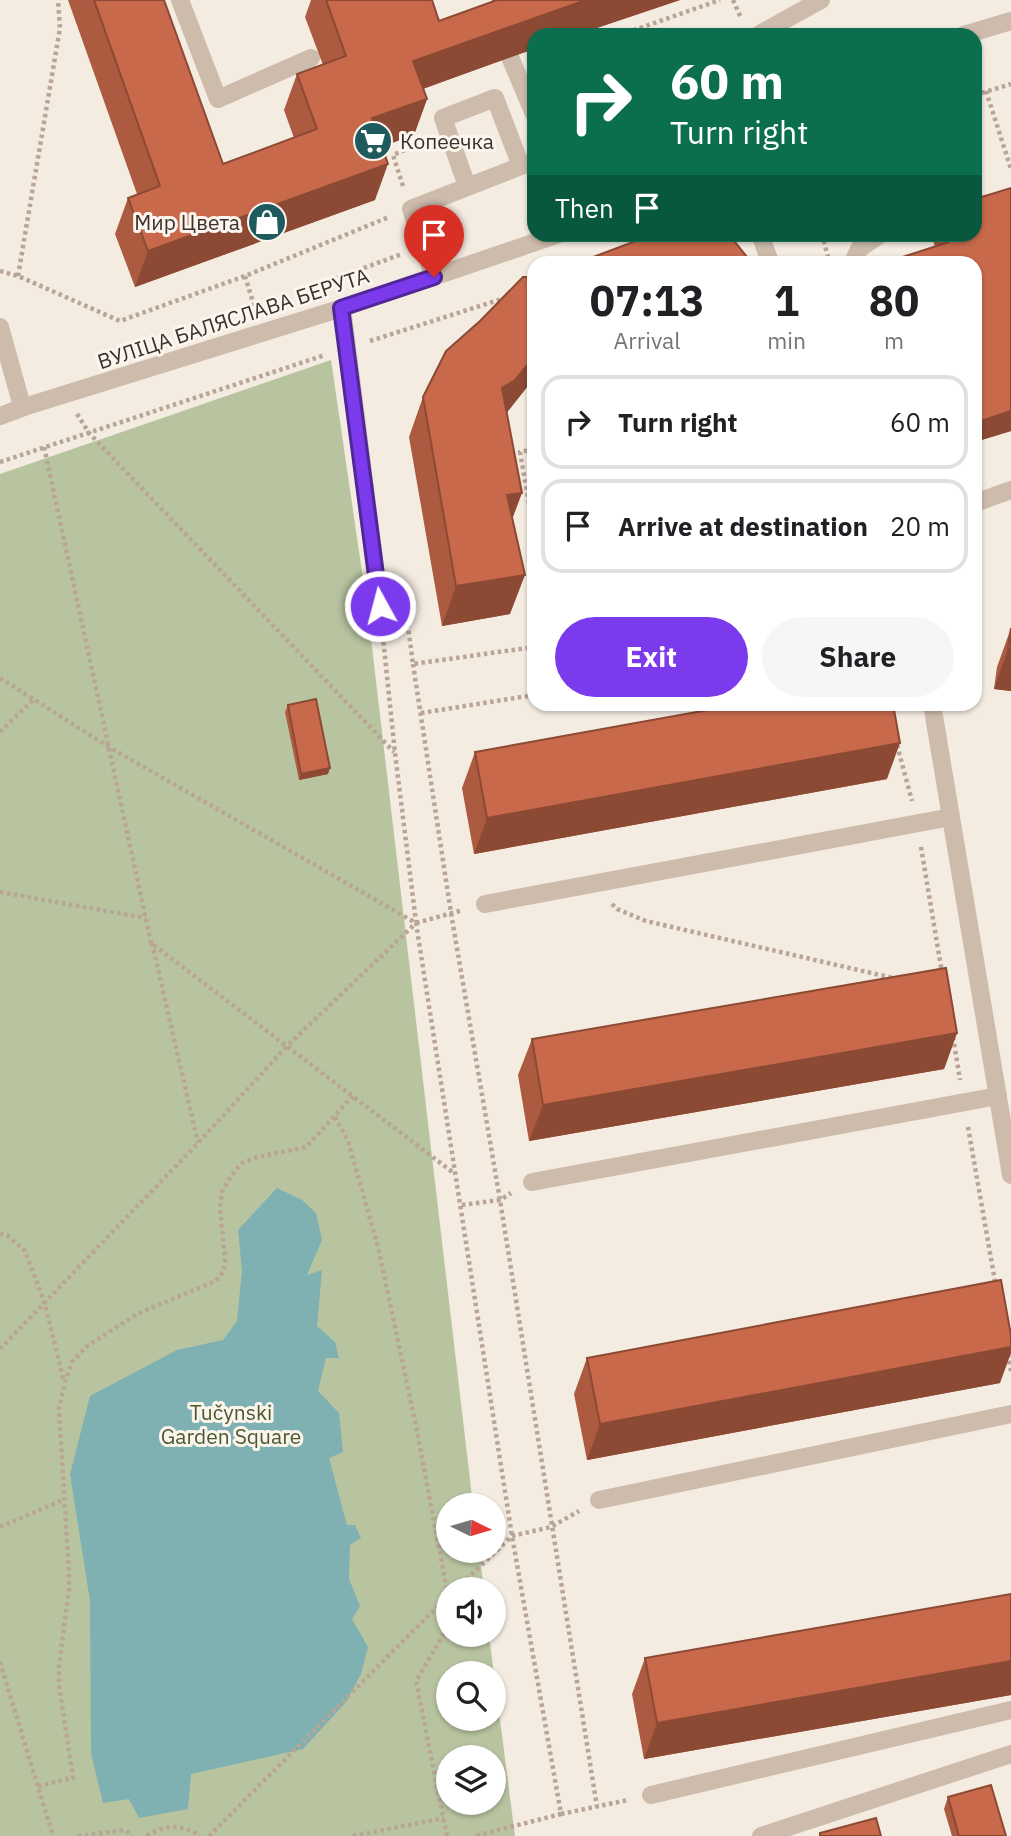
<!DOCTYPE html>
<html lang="en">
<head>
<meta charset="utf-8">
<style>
	:root { --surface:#fff; --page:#f6f6f6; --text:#202124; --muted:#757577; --line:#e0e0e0; --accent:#7c3aed }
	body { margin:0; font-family:"IBM Plex Sans",sans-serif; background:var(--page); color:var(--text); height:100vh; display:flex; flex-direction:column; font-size:26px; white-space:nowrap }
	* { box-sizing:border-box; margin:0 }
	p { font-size:23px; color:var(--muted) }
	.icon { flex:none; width:38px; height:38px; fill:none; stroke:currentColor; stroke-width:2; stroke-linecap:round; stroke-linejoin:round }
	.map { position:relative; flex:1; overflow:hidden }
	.sheet { position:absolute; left:527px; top:256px; width:455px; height:455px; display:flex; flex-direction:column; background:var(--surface); border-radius:21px; box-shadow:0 2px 5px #0004 }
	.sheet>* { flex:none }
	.banner { position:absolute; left:527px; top:28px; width:455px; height:214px; border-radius:21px; box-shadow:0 2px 5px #0004; background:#0b6e4f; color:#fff; overflow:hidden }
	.needle { width:46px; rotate:95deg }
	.buttons { position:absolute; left:436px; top:1493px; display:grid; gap:14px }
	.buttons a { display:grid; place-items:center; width:70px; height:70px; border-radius:50%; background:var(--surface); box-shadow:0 2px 5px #0004; font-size:35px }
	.pin { position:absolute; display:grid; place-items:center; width:60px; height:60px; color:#fff; margin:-72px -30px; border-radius:50% 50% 50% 0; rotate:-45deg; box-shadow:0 0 7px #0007 }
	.pin .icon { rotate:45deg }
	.me { position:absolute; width:77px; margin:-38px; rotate:353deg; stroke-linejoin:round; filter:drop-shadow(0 0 5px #0008) }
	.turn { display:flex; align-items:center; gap:24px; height:147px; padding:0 28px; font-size:32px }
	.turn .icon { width:91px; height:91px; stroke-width:2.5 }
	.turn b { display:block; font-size:49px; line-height:60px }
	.then { display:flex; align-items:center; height:66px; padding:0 28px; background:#0003; gap:14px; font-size:26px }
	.eta { display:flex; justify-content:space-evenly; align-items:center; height:119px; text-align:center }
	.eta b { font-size:42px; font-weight:700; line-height:49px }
	.cta { display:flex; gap:14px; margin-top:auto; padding:14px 28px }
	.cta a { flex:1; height:80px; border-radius:42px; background:var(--accent); color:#fff; font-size:28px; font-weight:700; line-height:80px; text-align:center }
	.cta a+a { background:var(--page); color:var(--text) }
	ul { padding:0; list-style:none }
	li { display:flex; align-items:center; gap:21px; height:94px; margin:0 14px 10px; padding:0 14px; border:4px solid var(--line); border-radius:21px }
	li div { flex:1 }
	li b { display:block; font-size:26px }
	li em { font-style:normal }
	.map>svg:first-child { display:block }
	.green { fill:#b8c4a0; fill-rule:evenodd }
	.water { fill:#7fb0b2 }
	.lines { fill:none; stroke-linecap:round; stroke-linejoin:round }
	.path { stroke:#b9a596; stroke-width:4.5; stroke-dasharray:3.5 3.5; stroke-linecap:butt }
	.service { stroke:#cdbbac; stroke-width:18 }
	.minor { stroke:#cdbbac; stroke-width:18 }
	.tertiary { stroke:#cdbbac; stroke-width:18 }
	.wall { fill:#ac5a40 }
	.shaded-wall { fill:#8c4a34 }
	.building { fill:#c8694b; stroke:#8c4a34; stroke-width:2 }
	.route-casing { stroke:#51269a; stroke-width:18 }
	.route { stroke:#7c3aed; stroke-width:12 }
	.labels { text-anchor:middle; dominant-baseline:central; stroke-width:6; stroke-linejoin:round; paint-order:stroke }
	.poi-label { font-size:21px; fill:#3b302b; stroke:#fbf5ee; text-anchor:start }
	.street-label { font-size:21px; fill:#3b302b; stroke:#fbf5ee }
	.park-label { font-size:21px; fill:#4a5a2e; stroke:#fbf5ee }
</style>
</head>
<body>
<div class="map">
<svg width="1011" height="1836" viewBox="0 0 1011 1836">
	<rect width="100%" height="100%" fill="#f4ebe1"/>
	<path class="green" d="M331 360 368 613 473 1505H448V1550L479 1551 484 1589H448V1634L489 1635 515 1836H0V474ZM448 1673H494V1718H448ZM448 1757H494V1802H448Z"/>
	<path class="water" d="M277 1188 302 1200 316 1213 322 1240 307 1275 322 1270 317 1326 335 1342 339 1358H326L318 1391 339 1413 343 1452 329 1458 347 1525H355L361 1538 350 1545 349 1579 360 1606 352 1619 368 1647 361 1674 346 1702 303 1749 191 1774 188 1809 139 1818 129 1799 103 1803 91 1753 90 1601 70 1474 90 1396 177 1350 223 1340 237 1321 242 1271 238 1230Z"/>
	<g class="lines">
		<path class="path" d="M733 0 741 18
			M620 35 720 0
			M986 91 1011 169
			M975 95 1011 84
			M403 186 393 155 426 141
			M822 234 828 257
			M0 271 18 276 120 321 245 276 389 217
			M18 276 60 28 58 0
			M245 276 255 309
			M298 292 402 254
			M370 341 505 298
			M77 414 89 433 394 752
			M44 447 151 943 455 1174
			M534 449 520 452 534 533
			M0 462 325 355
			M404 612H406L413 664 534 647
			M382 628 395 753 416 922
			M413 664 451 913 500 1200 597 1807
			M0 678 109 747 416 923 463 910
			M421 713 534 695
			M0 732 34 699
			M897 745 912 801
			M921 847 942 973
			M0 892 146 918
			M612 904 617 909 646 921 893 978
			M152 943 198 1143
			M953 1037 960 1080
			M335 1117 348 1141 378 1247 416 1426 448 1595
			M968 1127 996 1287
			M462 1205 500 1200 511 1193
			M0 1234 7 1235 25 1251 45 1304 64 1382
			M0 1349 198 1143 288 1045 416 923 512 1536 561 1814 475 1836
			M1008 1354 1011 1371
			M0 1527 65 1499
			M456 1589 512 1536 551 1527 579 1511
			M0 1662 53 1836
			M38 1786 73 1778 59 1685V1666L69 1589V1573L59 1409 65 1382 72 1362 87 1346 137 1314 216 1281 224 1270 225 1258 220 1208 222 1192 231 1176 242 1163 258 1157 306 1147 353 1096
			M561 1814 628 1800
			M78 1836 125 1830 132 1836
			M147 1836C164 1824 182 1824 200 1836
			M209 1836 448 1596
			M353 1836 444 1818
			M447 1836 416 1681 448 1627"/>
		<path class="service" d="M180 0 218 99 311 58
			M758 35 821 0
			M510 57 534 114
			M467 186 443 118 495 98 521 166
			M760 234 770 262
			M853 262 859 249 881 234
			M434 277 411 209 534 161
			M342 308 380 606
			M0 327 20 399 24 407
			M975 503 1011 490
			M932 704 1011 1175
			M485 904 951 817
			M532 1182 998 1096
			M599 1500 1011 1414
			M651 1795 1011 1710"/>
		<path class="minor" d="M761 1836 1011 1754"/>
		<path class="tertiary" d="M964 35 1011 21
			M0 416 24 407 342 308 559 234"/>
	</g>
	<path class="wall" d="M68 0H164L223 164 294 138 284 110 297 74 323 65 305 17 311 0H432L439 21 492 2V0H680L513 56 423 89 427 99 414 135 382 146 375 200 135 287 115 234 128 198 137 194Z
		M931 234H975L1011 431 975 442V262L935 247Z
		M534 277V381L531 382 507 412 513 519 510 614 442 626 409 437 423 397Z
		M1011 628V691L994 689 997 667Z
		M288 705 328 774 299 780 285 712Z
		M475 752 887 779 474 854 462 788Z
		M957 1033 944 1069 529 1141 518 1075 532 1039Z
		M587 1358 1000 1383 587 1460 574 1394Z
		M1011 1594V1695L644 1759 632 1694 645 1658Z
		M948 1797 1006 1836H952L944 1809Z"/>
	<path class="shaded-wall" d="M586 0H680L576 35H534V49L400 97 413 61Z
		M427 99 414 135 359 155 372 118Z
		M388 164 375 200 135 287 148 251Z
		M534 357V381L531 382 501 420 502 388Z
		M1011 411V431L975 442V423Z
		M522 493 507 533V495Z
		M525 575 510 614 442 626 456 586Z
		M1008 649 1011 650V691L994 689Z
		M900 743 887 779 474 854 487 818Z
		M330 768 328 774 299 780 301 774Z
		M957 1033 944 1069 529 1141 543 1105Z
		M1011 1347V1353L1000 1383 587 1460 600 1424Z
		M1011 1661V1695L644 1759 657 1723Z"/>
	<path class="building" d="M94 0H164L223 164 317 129 297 74 346 56 326 0H432L439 21 497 0H586L413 61 427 99 372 118 388 164 148 251 128 198 160 186Z
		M1011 188V411L975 423V262H887L949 242 947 234H975V199Z
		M654 234H722L735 242 751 262H580Z
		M523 277H534V357L515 380 502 388 522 493 507 495 525 575 456 586 423 397 446 351 480 321Z
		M1011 628V650L1008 649Z
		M316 699 330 768 301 774 288 705Z
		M741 704H893L900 743 487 818 475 752Z
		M946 968 957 1033 543 1105 532 1039Z
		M1001 1280 1011 1335V1347L600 1424 587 1358Z
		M1011 1594V1661L657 1723 645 1658Z
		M991 1785 1006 1836H959L948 1797Z
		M876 1818 881 1836H820V1833Z"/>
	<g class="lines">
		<defs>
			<path id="route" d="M380 606 341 308 434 277"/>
		</defs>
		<use href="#route" class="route-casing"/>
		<use href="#route" class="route"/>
	</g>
	<defs>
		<symbol id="supermarket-disc" viewBox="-11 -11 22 22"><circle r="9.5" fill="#1f5a5e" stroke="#fbf5ee"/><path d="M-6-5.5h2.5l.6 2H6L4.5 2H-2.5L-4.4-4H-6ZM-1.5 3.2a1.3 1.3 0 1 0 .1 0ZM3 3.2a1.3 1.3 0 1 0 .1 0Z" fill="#fff"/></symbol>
		<symbol id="shop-disc" viewBox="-11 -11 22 22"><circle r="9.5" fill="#1f5a5e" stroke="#fbf5ee"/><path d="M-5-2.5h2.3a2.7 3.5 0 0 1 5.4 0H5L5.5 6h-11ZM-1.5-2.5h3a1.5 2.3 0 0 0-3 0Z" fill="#fff"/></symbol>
	</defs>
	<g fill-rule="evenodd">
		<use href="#supermarket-disc" x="351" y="119" width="44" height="44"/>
		<use href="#shop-disc" x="245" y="200" width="44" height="44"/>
	</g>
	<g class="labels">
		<g class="poi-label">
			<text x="400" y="141">Копеечка</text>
			<text x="240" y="222" text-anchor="end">Мир Цвета</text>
		</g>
		<g class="street-label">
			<text transform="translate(233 318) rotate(-18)">ВУЛІЦА БАЛЯСЛАВА БЕРУТА</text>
		</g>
		<g class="park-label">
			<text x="231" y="1412">Tučynski<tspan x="231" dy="24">Garden Square</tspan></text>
		</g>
	</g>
</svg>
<div class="buttons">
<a><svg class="needle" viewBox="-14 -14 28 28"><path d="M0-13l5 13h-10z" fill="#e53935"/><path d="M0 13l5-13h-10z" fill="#757577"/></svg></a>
<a><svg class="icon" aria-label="sound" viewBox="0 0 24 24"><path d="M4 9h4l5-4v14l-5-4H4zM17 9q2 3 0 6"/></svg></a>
<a><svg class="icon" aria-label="search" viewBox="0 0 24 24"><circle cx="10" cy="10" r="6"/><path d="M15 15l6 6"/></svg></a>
<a><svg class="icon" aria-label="layers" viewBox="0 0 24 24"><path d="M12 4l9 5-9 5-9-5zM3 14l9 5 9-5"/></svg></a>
</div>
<div class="pin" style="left:434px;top:277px;background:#d93025"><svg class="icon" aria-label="arrive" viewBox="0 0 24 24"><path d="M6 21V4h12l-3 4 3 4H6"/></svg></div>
<svg class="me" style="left:380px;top:606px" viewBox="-20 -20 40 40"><circle r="17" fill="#7c3aed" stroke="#fff" stroke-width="3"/><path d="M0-11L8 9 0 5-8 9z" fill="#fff"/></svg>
<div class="banner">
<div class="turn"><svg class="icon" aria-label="right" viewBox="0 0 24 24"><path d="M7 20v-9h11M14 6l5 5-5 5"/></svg><div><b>60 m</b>Turn right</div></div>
<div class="then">Then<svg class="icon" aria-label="arrive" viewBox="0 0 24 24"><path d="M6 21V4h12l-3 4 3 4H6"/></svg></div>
</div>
<section class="sheet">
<div class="eta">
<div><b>07:13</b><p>Arrival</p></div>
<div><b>1</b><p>min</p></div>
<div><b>80</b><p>m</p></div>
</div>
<ul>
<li><svg class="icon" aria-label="right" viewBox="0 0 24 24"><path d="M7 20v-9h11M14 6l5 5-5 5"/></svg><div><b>Turn right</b></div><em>60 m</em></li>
<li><svg class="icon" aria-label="arrive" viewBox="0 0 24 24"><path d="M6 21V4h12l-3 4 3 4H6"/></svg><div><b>Arrive at destination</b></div><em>20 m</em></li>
</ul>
<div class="cta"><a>Exit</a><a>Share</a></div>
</section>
</div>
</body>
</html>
